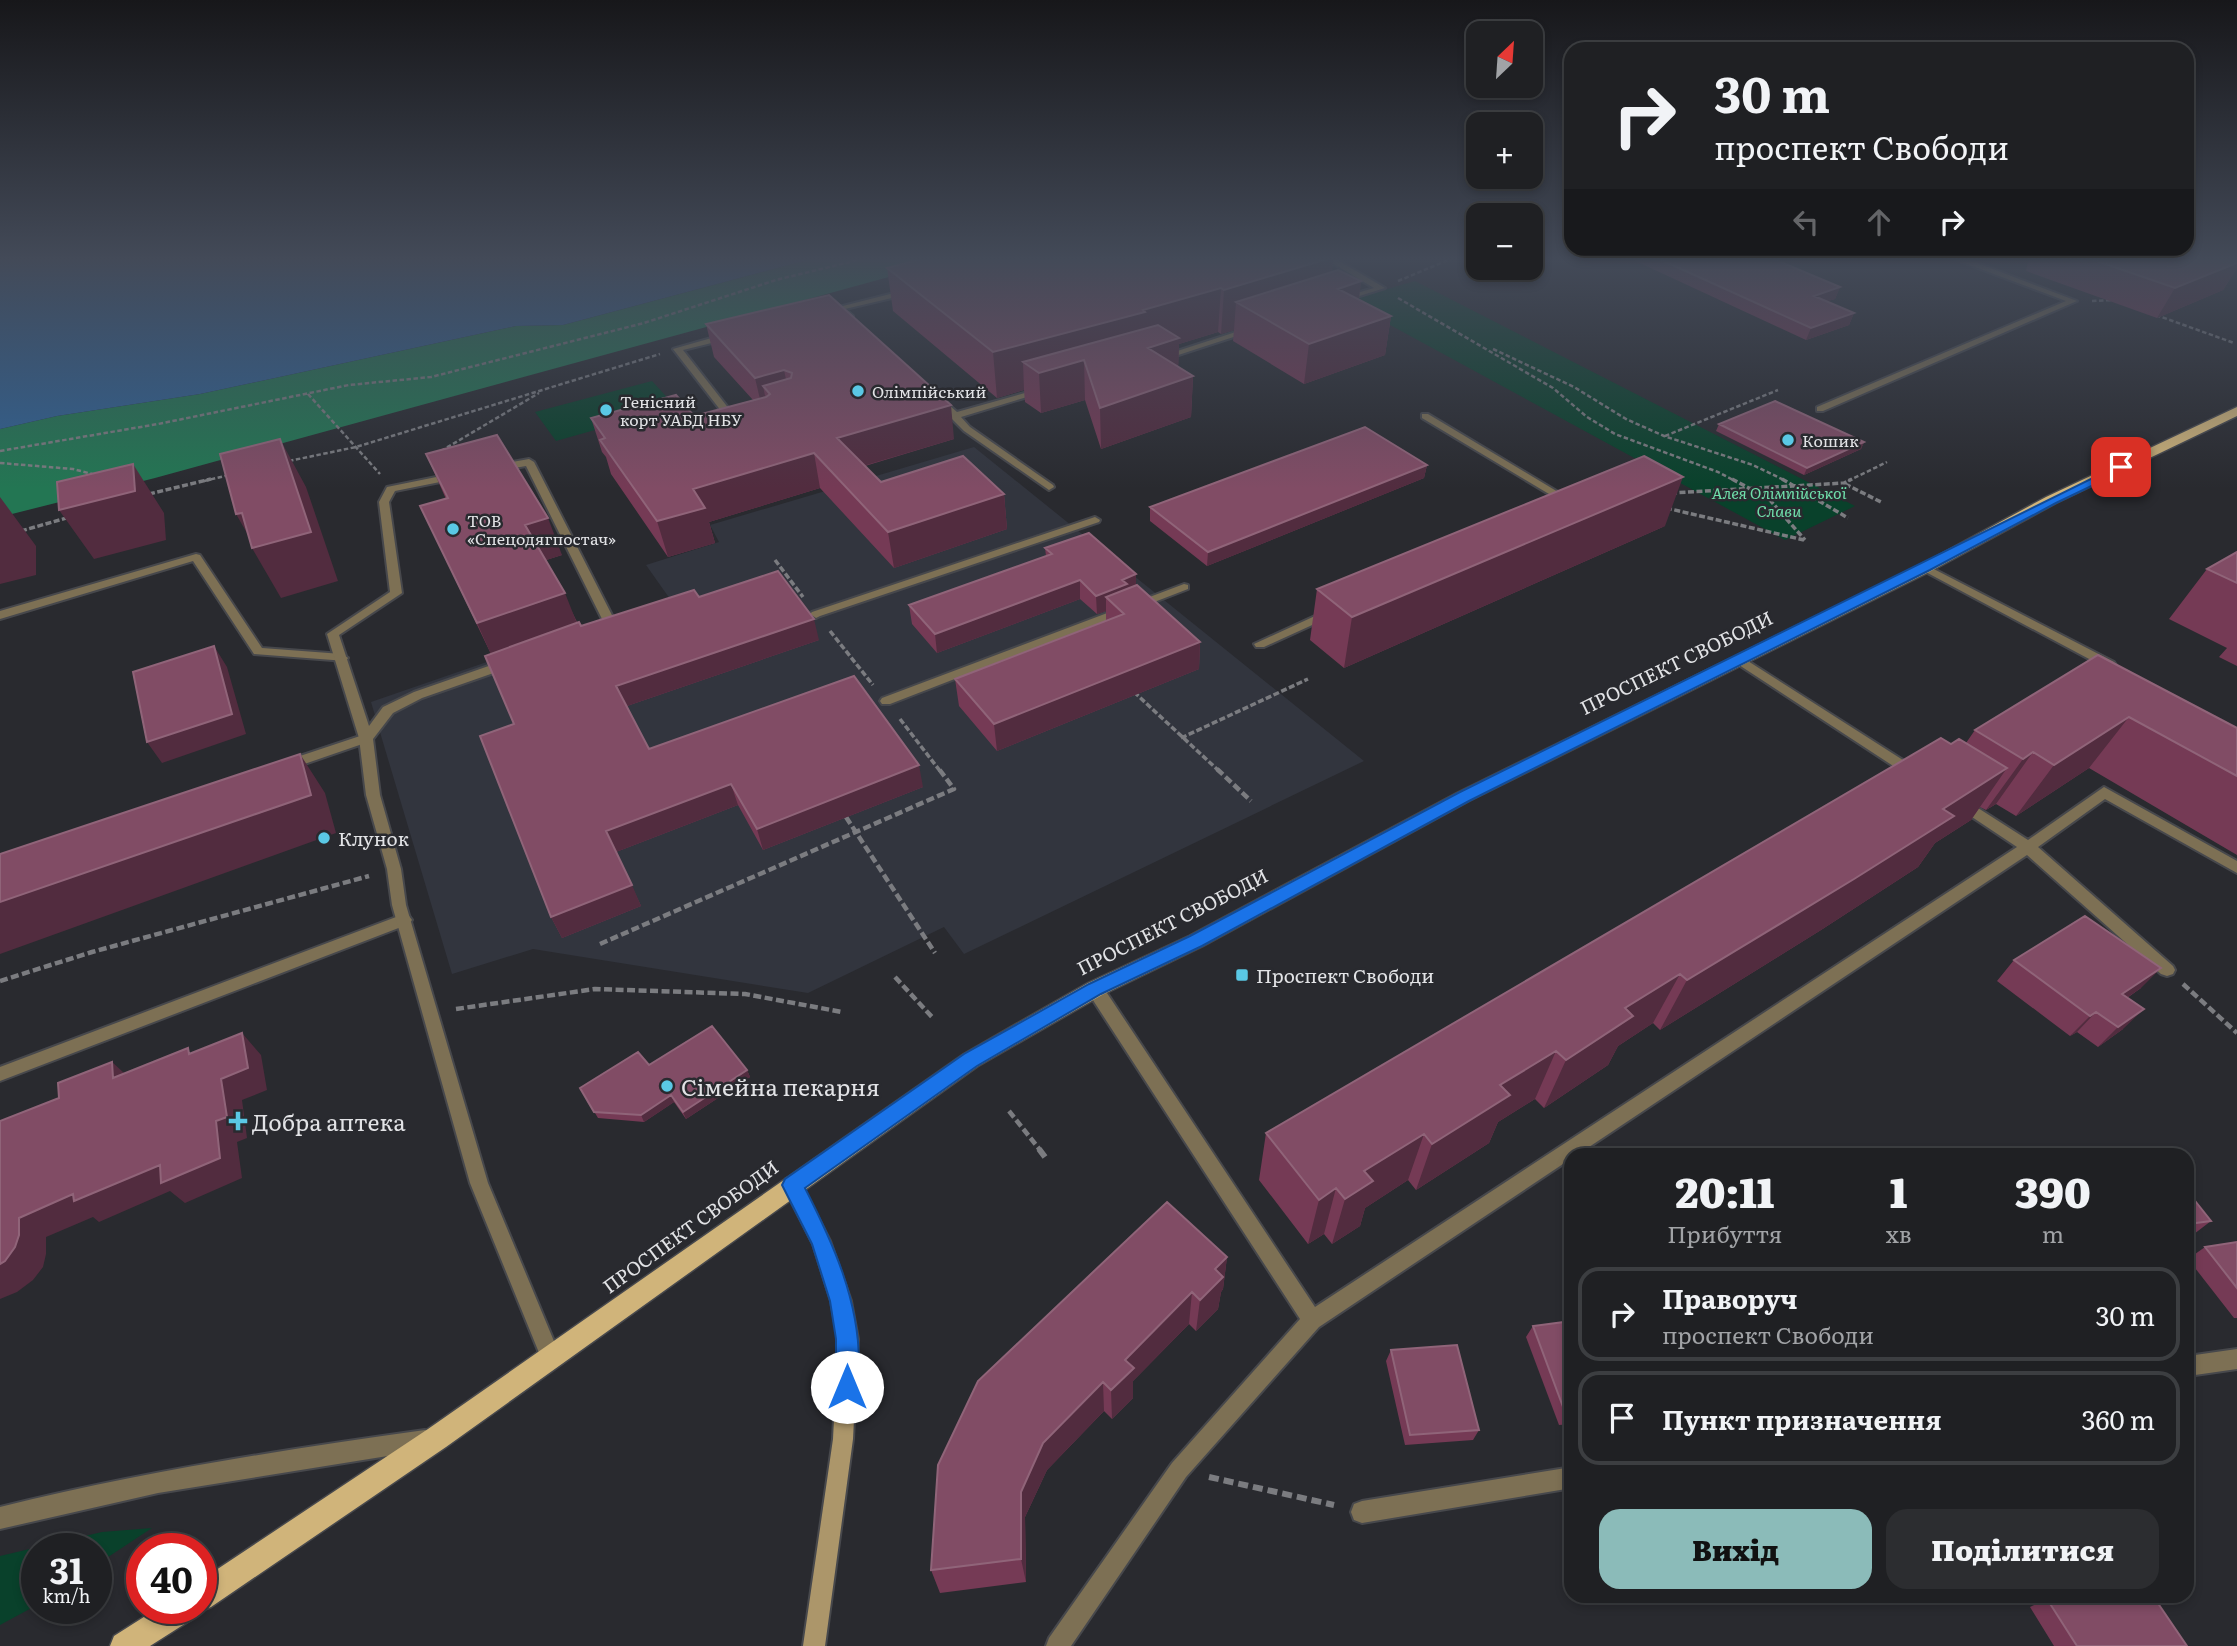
<!DOCTYPE html>
<html lang="uk">
<head>
<meta charset="utf-8">
<style>
	:root { --surface:#1f2023; --page:#2c2d30; --text:#f1f3f6; --muted:#a1a3a6; --line:#3c3e41; --accent:#8bbbb9 }
	body { margin:0; font-family:Literata,serif; background:var(--page); color:var(--text); height:100vh; display:flex; flex-direction:column; font-size:26px; white-space:nowrap }
	* { box-sizing:border-box; margin:0 }
	p { font-size:23px; color:var(--muted) }
	.icon { flex:none; width:38px; height:38px; fill:none; stroke:currentColor; stroke-width:2; stroke-linecap:round; stroke-linejoin:round }
	.map { position:relative; flex:1; overflow:hidden }
	.panel { position:absolute; left:1564px; top:1148px; width:630px; height:455px; display:flex; flex-direction:column; background:var(--surface); border-radius:21px; box-shadow:0 4px 10px #0003,0 0 0 2px var(--line) }
	.panel>* { flex:none }
	.hud { position:absolute; left:1564px; top:42px; width:630px; height:214px; border-radius:21px; box-shadow:0 4px 10px #0003,0 0 0 2px var(--line); background:#1f2023; color:var(--text); overflow:hidden }
	.needle { width:46px; rotate:25deg }
	.tools { position:absolute; left:1466px; top:21px; display:grid; gap:14px }
	.tools a { display:grid; place-items:center; width:77px; height:77px; border-radius:14px; background:var(--surface); box-shadow:0 4px 10px #0003,0 0 0 2px var(--line); font-size:35px }
	.speed { position:absolute; left:21px; top:1533px; display:flex; gap:14px; font-size:35px; font-weight:700; text-align:center }
	.speed>* { display:grid; place-content:center; width:91px; height:91px; border-radius:50%; background:var(--surface); box-shadow:0 4px 10px #0003,0 0 0 2px var(--line); line-height:1 }
	.speed small { font-size:18px; font-weight:400 }
	.speed .limit { border:10px solid #d22; background:#fff; color:#111 }
	.pin { position:absolute; display:grid; place-items:center; width:60px; height:60px; color:#fff; margin:-30px; border-radius:14px; box-shadow:0 4px 10px #0006 }
	.me { position:absolute; width:77px; margin:-38px; rotate:0deg; stroke-linejoin:round; filter:drop-shadow(0 0 5px #0008) }
	.turn { display:flex; align-items:center; gap:24px; height:147px; padding:0 35px; font-size:32px }
	.turn .icon { width:91px; height:91px; stroke-width:2.5 }
	.turn b { display:block; font-size:49px; line-height:60px }
	.lanes { display:flex; align-items:center; height:66px; padding:0 35px; background:#0003; justify-content:center; gap:35px; direction:ltr }
	.lanes .off { opacity:.35 }
	.eta { display:flex; justify-content:space-evenly; align-items:center; height:119px; text-align:center }
	.eta b { font-size:42px; font-weight:800; line-height:49px }
	.action { display:flex; gap:14px; margin-top:auto; padding:14px 35px }
	.action a { flex:1; height:80px; border-radius:21px; background:var(--accent); color:#111; font-size:28px; font-weight:800; line-height:80px; text-align:center }
	.action a+a { background:var(--page); color:var(--text) }
	ul { padding:0; list-style:none }
	li { display:flex; align-items:center; gap:21px; height:94px; margin:0 14px 10px; padding:0 21px; border:4px solid var(--line); border-radius:21px }
	li div { flex:1 }
	li b { display:block; font-size:26px }
	li em { font-style:normal }
	.map>svg:first-child { display:block }
	.built { fill:#32353e }
	.green { fill:#09412b }
	.forest { fill:#237653 }
	.water { fill:#306294 }
	.lines { fill:none; stroke-linecap:round; stroke-linejoin:round }
	.lane-casing { stroke:#47484c; stroke-width:4 }
	.street-casing { stroke:#47484c; stroke-width:4 }
	.secondary-casing { stroke:#47484c; stroke-width:4 }
	.primary-casing { stroke:#47484c; stroke-width:3 }
	.path-far3 { stroke:#7b7c80; stroke-width:2.5; stroke-dasharray:4.5 2.5; stroke-linecap:butt }
	.path-far2 { stroke:#7b7c80; stroke-width:3.5; stroke-dasharray:6 2.5; stroke-linecap:butt }
	.path-far1 { stroke:#7b7c80; stroke-width:4.5; stroke-dasharray:8 3.5; stroke-linecap:butt }
	.path { stroke:#7b7c80; stroke-width:6; stroke-dasharray:10 5; stroke-linecap:butt }
	.lane { fill:#7d7054; fill-rule:evenodd }
	.street { fill:#7d7054; fill-rule:evenodd }
	.secondary { fill:#ac966a; fill-rule:evenodd }
	.primary { fill:#d0b47a; fill-rule:evenodd }
	.wall { fill:#753a55 }
	.shaded-wall { fill:#522c3f }
	.building { fill:#814c65; stroke:#906479; stroke-width:2 }
	.route { fill:#1a73e8; stroke:#114b97; stroke-width:2 }
	.poi-dot { fill:#5ac8e5; stroke:#292a2f; stroke-width:2.5 }
	.labels { text-anchor:middle; dominant-baseline:central; stroke-width:5; stroke-linejoin:round; paint-order:stroke }
	.far-poi-label { font-size:16px; fill:#e2e3e6; stroke:#292a2f; text-anchor:start }
	.far-park-label { font-size:16px; font-style:italic; fill:#6fdeaa; stroke:#292a2f }
	.street-label { font-size:19px; fill:#e2e3e6; stroke:#292a2f }
	.poi-label { font-size:19px; fill:#e2e3e6; stroke:#292a2f; text-anchor:start }
	.near-poi-label { font-size:23px; fill:#e2e3e6; stroke:#292a2f; text-anchor:start }
</style>
</head>
<body>
<div class="map">
<svg width="2237" height="1646" viewBox="0 0 2237 1646">
	<rect width="100%" height="100%" fill="#292a2f"/>
	<path class="built" d="M974 447 1364 761 964 954 944 927 808 993 533 949 452 974 371 702 670 599 646 565 719 542 710 525Z"/>
	<path class="green" d="M1415 281 1855 506 1785 540 1346 301Z
		M652 381 676 407 556 441 535 412Z
		M152 1528 96 1565V1549H37V1605L0 1625V1556L102 1532Z"/>
	<path class="forest" d="M815 258H958L155 478 0 517V429L57 416 200 394 516 326 563 325Z"/>
	<path class="water" d="M0 258H815L563 325 516 326 200 394 57 416 0 429Z"/>
	<g class="lines">
		<defs>
			<path id="lane" d="M1324 258H1334L1385 288 1340 302V298L1374 288Z
				M1951 258H1964L2077 301 1823 411H1817V407L2066 301Z
				M910 289 914 291 913 293 845 309 853 316V320H847L835 308Z
				M1248 328 1255 330 1166 359 1159 357Z
				M729 333 733 336 732 338 683 350 740 423 735 426 732 425 673 349Z
				M1039 389 1047 391 961 417 970 427 1053 485 1054 487 1049 490 964 431 934 401 942 399 957 412Z
				M1422 414H1428L1573 501 1568 504 1564 503 1422 418Z
				M1095 517 1100 520 1099 522 820 616 816 618 810 614 812 612Z
				M196 554 200 555 262 648 342 654 348 658 346 661 254 654 193 561 0 619V611Z
				M1926 565 2114 662 2116 665 2110 669 2106 668 1922 570V566Z
				M1184 584 1188 585V589L890 704H882L880 701 882 698Z
				M1328 610 1332 612V616L1264 647H1256L1254 644Z
				M1740 656 1917 769 1919 772 1917 775H1907L1736 663 1734 660Z
				M366 734 373 738 371 741 287 770 280 765 282 762Z
				M2104 787 2237 861V873L2105 799 2038 847 2173 966 2175 970 2173 974 2167 976 2161 974 2027 855 1577 1155H1572V1158L1319 1327 1186 1477 1071 1646H1046L1049 1638 1172 1463 1300 1319 1089 994 1087 989 1089 984 1095 983 1101 984 1315 1307 2017 847 1957 807 1955 804 1957 801H1967L2028 840Z
				M404 914 409 916 412 920 409 924 0 1081V1067Z
				M425 1430 432 1433 435 1440 432 1447 425 1450 158 1493 0 1529V1507C140 1472 282 1450 425 1430Z"/>
			<path id="street" d="M529 459 534 462 618 627 606 633 600 629 605 625 526 466 496 471 491 468 496 465Z
				M456 473 461 476 460 478 395 491 389 502 402 593 339 635 369 726 383 707 414 692 503 661H511L513 664 511 667 422 698 393 713 373 739 380 795 401 869 406 905 488 1183 561 1358 558 1365 551 1368 544 1365 470 1183 392 905 387 869 366 795 359 738 327 634 390 592 379 502 387 487Z
				M2237 1349V1369L2188 1376V1356Z
				M1572 1467V1488L1362 1523 1354 1520 1351 1512 1354 1504 1362 1501Z"/>
			<path id="secondary" d="M792 1177 798 1179 830 1241 851 1301 858 1339 853 1439 825 1646H803L833 1439 838 1339 831 1301 813 1244 783 1185 786 1179Z"/>
			<path id="primary" d="M2237 407V416L2056 503 1931 571 1469 801 1203 946 1102 995 978 1066 446 1447 211 1607 201 1611 197 1610 194 1618 150 1646H110L114 1636 158 1608H201V1580L428 1429 964 1054 1088 983 1189 936 1457 793 1921 565 2046 497Z"/>
		</defs>
		<use href="#lane" class="lane-casing"/>
		<use href="#street" class="street-casing"/>
		<use href="#secondary" class="secondary-casing"/>
		<use href="#primary" class="primary-casing"/>
		<path class="path-far3" d="M1398 281 1453 258
			M1398 298 1553 388 1587 417 1615 434 1718 472 1735 481
			M2092 301 2114 300
			M2156 315 2234 343
			M1493 349 1574 387 1626 419 1664 436 1753 465 1786 481
			M308 394 380 474
			M1665 436 1778 390
			M0 451 158 424 349 385 431 377 644 323 776 280 866 258
			M441 451 539 393
			M289 461 356 447 660 354
			M0 463 73 469 96 475
			M204 481 229 475
			M1848 481 1887 462"/>
		<path class="path-far2" d="M1732 479 1769 499 1805 540
			M1782 479 1848 518
			M1845 484 1883 503
			M1671 493 1844 483 1852 479
			M149 494 211 479
			M1666 508 1804 540
			M21 531 70 517
			M775 560 803 597
			M830 631 873 685
			M1134 692 1219 771
			M900 719 940 771
			M1181 738 1308 679"/>
		<path class="path-far1" d="M1217 769 1251 801
			M846 817 935 953
			M600 944 954 789 939 769
			M895 977 932 1017
			M0 981 92 952 369 876
			M2183 984 2237 1033
			M456 1009 595 989 745 994 842 1012
			M1009 1111 1040 1150"/>
		<path class="path" d="M1039 1149 1045 1157
			M1209 1477 1334 1505"/>
		<use href="#lane" class="lane"/>
		<use href="#street" class="street"/>
		<use href="#secondary" class="secondary"/>
		<use href="#primary" class="primary"/>
	</g>
	<path class="wall" d="M925 258H1333L1332 272 1361 281 1359 299 1391 316 1385 355 1304 384 1233 341 1234 330 1221 334 1218 332 1179 344 1178 367 1193 376 1191 417 1101 449 1085 400 1041 413 1025 402 1024 390 997 398 893 311 887 268Z
		M1629 258H1771L1840 287 1835 299 1827 301 1854 313 1849 325 1806 340Z
		M2029 258H2234L2237 260V268L2223 290 2157 318 2026 271Z
		M706 324 954 439 865 466 881 482 1004 494 1007 529 894 568 820 488 709 522 715 543 668 557 611 474 606 457 602 452 591 418 694 416 753 400 714 357Z
		M1719 424 1864 442 1861 449 1804 475 1716 431Z
		M426 454 562 555 546 560 577 622 581 626 699 597 819 640 627 706 649 749 923 787 763 850 738 805 616 852 641 906 562 938 551 917 514 724 491 654 420 506 446 499Z
		M1427 465 1424 478 1207 566 1150 521V507Z
		M1665 526 1344 668 1310 640 1317 589Z
		M1045 548 1136 574V585L1200 642 1199 669 997 751 959 706 955 679 1106 621V611L1097 614 1080 599 937 653 912 624 909 605 1046 556Z
		M2237 552V666L2219 657 2227 648 2169 619 2207 569Z
		M2098 655 2237 728V855L2089 768 2016 816 1996 804 1986 810 1980 807 1971 820 1935 843 1918 867 1821 930 1660 1030 1653 1023 1618 1046 1608 1065 1544 1108 1535 1099 1498 1122 1489 1143 1416 1190 1408 1180 1365 1208 1360 1226 1332 1244 1324 1234 1308 1244 1259 1180 1266 1133 1951 744 1966 743 1975 730Z
		M2014 960 2141 988 2127 998 2123 1029 2098 1047 2077 1032 2070 1036 1997 981Z
		M649 1065 747 1070 750 1077 686 1119 674 1102 644 1122 598 1118 580 1088Z
		M2188 1192 2211 1221 2194 1234H2188Z
		M2237 1242V1318H2234L2188 1259 2205 1247Z
		M1227 1257 1223 1289 1221 1292 1218 1309 1196 1331 1189 1324 1133 1381V1398L1112 1419 1104 1411 1047 1470 1025 1517 1026 1582 940 1593 931 1570 938 1465Z
		M1572 1321V1424L1559 1425 1526 1337 1533 1326Z
		M1391 1350 1479 1430 1473 1440 1405 1445 1386 1361Z
		M2047 1599 2187 1646H2054L2030 1607Z"/>
	<path class="shaded-wall" d="M1312 258H1333L1330 288 1236 302 1234 330 1221 334 1224 290Z
		M2237 263V268L2223 290 2157 318 2175 288Z
		M1361 281 1356 320 1338 289Z
		M1840 287 1835 299 1809 307 1814 296Z
		M1221 288 1218 332 1179 344 1178 378 1084 360 1085 400 1041 413 1039 373 1023 362 1024 390 997 398 993 352Z
		M1854 313 1849 325 1806 340 1811 328Z
		M1391 316 1385 355 1304 384 1309 344Z
		M784 370 791 403 770 394 763 386 768 410 763 412 755 378Z
		M1193 376 1191 417 1101 449 1100 408Z
		M951 405 954 439 843 472 837 438Z
		M280 439 306 487 338 581 281 598 252 548 255 547 236 514Z
		M1864 442 1861 449 1804 475 1807 468Z
		M814 453 820 488 709 522 715 543 668 557 657 521 693 489Z
		M133 464 164 513 166 540 94 559 59 510Z
		M1427 465 1424 478 1207 566 1208 552Z
		M1683 477 1665 526 1344 668 1352 617Z
		M1004 494 1007 529 894 568 888 532Z
		M0 497 36 546V575L0 584Z
		M548 518 562 555 540 562 525 525Z
		M1136 574V593L1106 597V611L1097 614 1096 596 1122 580Z
		M1080 580V599L937 653 935 634Z
		M565 593 580 631 494 661 477 623Z
		M814 619 819 640 624 707 616 686Z
		M1200 642 1199 669 997 751 994 724Z
		M214 646 227 667 246 734 162 763 147 742Z
		M2129 717 2089 768 2016 816 2054 765Z
		M2033 752 1996 804 1986 810 2023 759Z
		M300 754 325 793 336 833 0 954V902Z
		M919 765 923 787 763 850 757 829Z
		M2007 768 1971 820 1935 843 1918 867 1821 930 1660 1030 1687 980 1943 809Z
		M731 784 738 805 616 852 606 831Z
		M632 885 641 906 562 938 551 917Z
		M2161 968 2141 988 2103 1014 2122 994Z
		M1680 974 1653 1023 1618 1046 1608 1065 1544 1108 1566 1060 1625 1008Z
		M2144 1009 2123 1029 2098 1047 2118 1027Z
		M2096 1012 2077 1032 2070 1036 2090 1016Z
		M242 1033 261 1055 267 1090 242 1100 247 1138 237 1142 242 1178 185 1203 170 1191 99 1222 93 1217 46 1237V1254L43 1267 33 1280 17 1292 0 1299V1264L19 1218 216 1121 221 1079Z
		M1556 1051 1535 1099 1498 1122 1489 1143 1416 1190 1432 1144 1500 1085Z
		M112 1062 135 1083 113 1078Z
		M747 1070 750 1077 686 1119 683 1112Z
		M671 1095 674 1102 644 1122 641 1115Z
		M1424 1134 1408 1180 1365 1208 1360 1226 1332 1244 1345 1199 1364 1171Z
		M1336 1188 1324 1234 1308 1244 1319 1200Z
		M1227 1257 1223 1289 1221 1292 1218 1309 1196 1331 1200 1300 1215 1269Z
		M1192 1292 1189 1324 1133 1381V1398L1112 1419 1111 1390 1125 1360Z
		M1103 1382 1104 1411 1047 1470 1025 1517 1026 1582 1021 1559V1492L1043 1443Z"/>
	<path class="building" d="M925 258H1327V259L1224 290 1221 288 1143 310 1145 312 993 352 887 268Z
		M1657 258H1771L1840 287 1814 296 1854 313 1811 328Z
		M2088 258H2234L2237 260V263L2175 288Z
		M1338 270 1361 281 1338 289 1391 316 1309 344 1236 302Z
		M829 295 951 405 837 438 881 482 963 456 1004 494 888 532 814 453 693 489 705 508 657 521 600 440 605 438 591 418 676 395 694 416 766 397 770 394 763 386 791 378 792 373 784 370 755 378 706 324Z
		M1158 325 1179 338 1148 348 1193 376 1100 408 1084 360 1039 373 1023 362Z
		M1775 401 1864 442 1807 468 1719 424Z
		M1365 427 1427 465 1208 552 1150 507Z
		M497 435 548 518 525 525 565 593 477 623 420 506 448 498 426 454Z
		M280 439 311 532 252 548 242 513 236 514 220 454Z
		M1644 456 1683 477 1352 617 1317 589Z
		M133 464 135 491 59 510 57 482Z
		M1089 533 1136 574 1122 580 1127 584 1096 596 1080 580 935 634 909 605 1052 554 1045 548Z
		M2237 552V583L2207 569Z
		M778 571 814 619 616 686 649 749 854 676 919 765 757 829 731 784 606 831 632 885 551 917 480 736 514 724 485 656 579 622 581 626 694 590 699 597Z
		M1137 585 1200 642 994 724 955 679 1124 614 1106 597Z
		M214 646 232 714 147 742 133 672Z
		M2098 655 2237 728V776L2129 717 2054 765 2033 752 2023 759 1975 730Z
		M1941 738 1951 744 1959 739 2007 768 1943 809 1954 816 1854 879 1687 980 1680 974 1625 1008 1633 1016 1566 1060 1556 1051 1500 1085 1510 1095 1432 1144 1424 1134 1364 1171 1373 1181 1345 1199 1336 1188 1319 1200 1266 1133Z
		M300 754 311 795 0 902V854Z
		M2085 916 2161 968 2122 994 2144 1009 2118 1027 2096 1012 2090 1016 2014 960Z
		M712 1026 747 1070 683 1112 671 1095 641 1115 594 1112 580 1088 638 1052 649 1065Z
		M242 1033 248 1068 221 1079 227 1117 216 1121 220 1158 161 1183 160 1165 74 1201 73 1194 19 1218V1235L15 1247 5 1261 0 1264V1121L59 1098 58 1083 112 1062 113 1078 188 1048 189 1054Z
		M2156 1152 2158 1155H2135Z
		M2188 1192 2211 1221 2188 1224Z
		M1167 1202 1227 1257 1215 1269 1223 1277 1200 1300 1192 1292 1125 1360 1134 1368 1111 1390 1103 1382 1043 1443 1021 1492V1559L931 1570 938 1465 978 1381Z
		M2237 1242V1288L2205 1247Z
		M1572 1321V1414L1566 1415 1533 1326Z
		M1457 1345 1479 1430 1410 1435 1391 1350Z
		M2059 1596H2153L2187 1646H2077L2047 1599Z"/>
	<linearGradient id="sky" x2="0" y2="1"><stop stop-color="#17171a"/><stop offset="0.53" stop-color="#434a58"/><stop offset="1" stop-color="#434a58" stop-opacity="0"/></linearGradient>
	<rect width="2237" height="489" fill="url(#sky)"/>
	<path class="route" d="M2121 464 2125 465V470L2056 503 1930 570 1469 801 1202 946 1101 994 977 1066 805 1188C833 1243 859 1300 859 1363 859 1374 860 1384 855 1395L847 1398 839 1395 836 1387V1339L830 1301 812 1244 782 1185 785 1179 964 1054 1089 984 1190 936 1458 793Z"/>
	<g class="poi-dot">
		<circle cx="858" cy="391" r="7"/>
		<circle cx="606" cy="410" r="7"/>
		<circle cx="1788" cy="440" r="7"/>
		<circle cx="453" cy="529" r="7"/>
		<circle cx="324" cy="838" r="7"/>
		<rect x="1235" y="968" width="14" height="14" rx="3.5"/>
		<circle cx="667" cy="1086" r="7"/>
		<path d="M234.5 1110.5h7v7h7v7h-7v7h-7v-7h-7v-7h7z"/>
	</g>
	<g class="labels">
		<g class="far-poi-label">
			<text x="872" y="391">Олімпійський</text>
			<text x="620" y="401">Тенісний<tspan x="620" dy="18">корт УАБД НБУ</tspan></text>
			<text x="1802" y="440">Кошик</text>
			<text x="467" y="520">ТОВ<tspan x="467" dy="18">«Спецодягпостач»</tspan></text>
		</g>
		<g class="far-park-label">
			<text x="1779" y="492">Алея Олімпійської<tspan x="1779" dy="18">Слави</tspan></text>
		</g>
		<g class="street-label">
			<text transform="translate(1676 662) rotate(-26)">ПРОСПЕКТ СВОБОДИ</text>
			<text transform="translate(1172 921) rotate(-27)">ПРОСПЕКТ СВОБОДИ</text>
			<text transform="translate(690 1226) rotate(-36)">ПРОСПЕКТ СВОБОДИ</text>
		</g>
		<g class="poi-label">
			<text x="338" y="838">Клунок</text>
			<text x="1256" y="975">Проспект Свободи</text>
		</g>
		<g class="near-poi-label">
			<text x="681" y="1086">Сімейна пекарня</text>
			<text x="252" y="1121">Добра аптека</text>
		</g>
	</g>
</svg>
<div class="tools">
<a><svg class="needle" viewBox="-14 -14 28 28"><path d="M0-13l5 13h-10z" fill="#e53935"/><path d="M0 13l5-13h-10z" fill="#a1a3a6"/></svg></a>
<a>+</a>
<a>−</a>
</div>
<div class="speed"><div>31<small>km/h</small></div><div class="limit">40</div></div>
<div class="pin" style="left:2121px;top:467px;background:#d93025"><svg class="icon" aria-label="arrive" viewBox="0 0 24 24"><path d="M6 21V4h12l-3 4 3 4H6"/></svg></div>
<svg class="me" style="left:847px;top:1387px" viewBox="-20 -20 40 40"><circle r="19" fill="#fff"/><path d="M0-13L10 11 0 6-10 11z" fill="#1a73e8"/></svg>
<div class="hud">
<div class="turn"><svg class="icon" aria-label="right" viewBox="0 0 24 24"><path d="M7 20v-9h11M14 6l5 5-5 5"/></svg><div><b>30 m</b>проспект Свободи</div></div>
<div class="lanes"><svg class="icon off" aria-label="left" viewBox="0 0 24 24"><path d="M17 20v-9H6M10 6l-5 5 5 5"/></svg><svg class="icon off" aria-label="ahead" viewBox="0 0 24 24"><path d="M12 20V5M6 11l6-6 6 6"/></svg><svg class="icon" aria-label="right" viewBox="0 0 24 24"><path d="M7 20v-9h11M14 6l5 5-5 5"/></svg></div>
</div>
<section class="panel">
<div class="eta">
<div><b>20:11</b><p>Прибуття</p></div>
<div><b>1</b><p>хв</p></div>
<div><b>390</b><p>m</p></div>
</div>
<ul>
<li><svg class="icon" aria-label="right" viewBox="0 0 24 24"><path d="M7 20v-9h11M14 6l5 5-5 5"/></svg><div><b>Праворуч</b><p>проспект Свободи</p></div><em>30 m</em></li>
<li><svg class="icon" aria-label="arrive" viewBox="0 0 24 24"><path d="M6 21V4h12l-3 4 3 4H6"/></svg><div><b>Пункт призначення</b></div><em>360 m</em></li>
</ul>
<div class="action"><a>Вихід</a><a>Поділитися</a></div>
</section>
</div>
</body>
</html>
